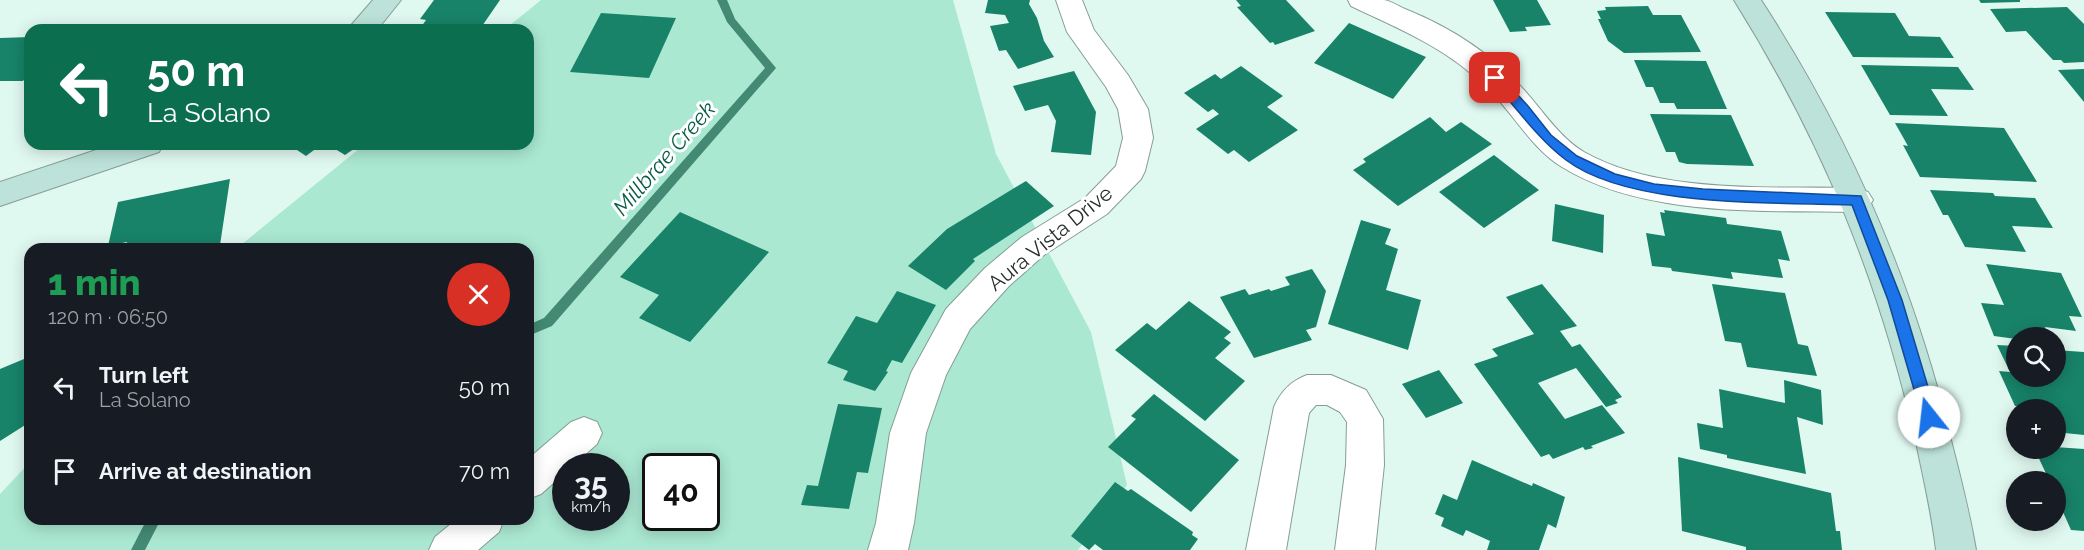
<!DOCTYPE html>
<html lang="en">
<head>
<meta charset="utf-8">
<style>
	:root { --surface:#171b24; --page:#242831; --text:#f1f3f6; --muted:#9ea1a6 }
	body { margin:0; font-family:Raleway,sans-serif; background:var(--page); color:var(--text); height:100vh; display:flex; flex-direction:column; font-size:22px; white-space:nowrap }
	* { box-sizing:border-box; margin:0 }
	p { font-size:20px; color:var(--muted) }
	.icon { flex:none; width:33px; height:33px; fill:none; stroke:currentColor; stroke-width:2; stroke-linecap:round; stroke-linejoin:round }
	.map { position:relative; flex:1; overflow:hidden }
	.panel { position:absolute; left:24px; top:243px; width:510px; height:282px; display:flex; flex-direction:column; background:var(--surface); border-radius:18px; box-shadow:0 3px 15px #0003 }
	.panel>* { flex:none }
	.banner { position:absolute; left:24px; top:24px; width:510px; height:126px; border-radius:18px; box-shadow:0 3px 15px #0003; background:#0b6e4f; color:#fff; overflow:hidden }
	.fabs { position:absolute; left:2006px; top:327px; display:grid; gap:12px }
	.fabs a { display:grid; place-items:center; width:60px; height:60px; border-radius:50%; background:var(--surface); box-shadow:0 3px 15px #0003; font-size:30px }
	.speed { position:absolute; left:552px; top:453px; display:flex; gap:12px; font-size:30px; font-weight:700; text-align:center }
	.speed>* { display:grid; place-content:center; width:78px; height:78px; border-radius:50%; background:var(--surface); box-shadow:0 3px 15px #0003; line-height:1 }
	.speed small { font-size:15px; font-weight:400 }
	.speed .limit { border:3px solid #111; border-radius:9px; background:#fff; color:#111 }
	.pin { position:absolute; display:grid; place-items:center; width:51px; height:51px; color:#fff; margin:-26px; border-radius:12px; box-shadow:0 3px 9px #0006 }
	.me { position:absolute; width:66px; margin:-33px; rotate:344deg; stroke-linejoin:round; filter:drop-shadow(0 0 4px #0008) }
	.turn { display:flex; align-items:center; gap:21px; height:126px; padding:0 24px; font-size:27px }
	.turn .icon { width:78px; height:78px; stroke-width:2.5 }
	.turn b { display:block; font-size:42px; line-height:51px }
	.round { display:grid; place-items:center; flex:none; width:63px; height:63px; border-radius:32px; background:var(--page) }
	.head { display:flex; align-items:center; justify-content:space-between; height:102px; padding:0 24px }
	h1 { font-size:36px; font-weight:800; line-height:45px; color:#1e9e55 }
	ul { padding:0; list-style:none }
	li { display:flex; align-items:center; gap:18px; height:84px; padding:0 24px }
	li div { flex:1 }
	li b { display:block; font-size:22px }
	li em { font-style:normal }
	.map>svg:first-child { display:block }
	.green { fill:#aae8d2; fill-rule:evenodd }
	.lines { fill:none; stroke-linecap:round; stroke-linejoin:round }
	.stream { fill:#438974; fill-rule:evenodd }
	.building { fill:#188369 }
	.street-casing { stroke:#869d95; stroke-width:2 }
	.secondary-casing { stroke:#869d95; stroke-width:2 }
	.street { fill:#fff; fill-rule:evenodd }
	.secondary { fill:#bce2d9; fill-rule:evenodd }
	.route { fill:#1a73e8; stroke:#114b97; stroke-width:1.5 }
	.labels { text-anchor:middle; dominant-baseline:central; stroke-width:6; stroke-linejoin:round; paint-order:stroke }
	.street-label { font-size:21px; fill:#262f2c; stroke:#fff }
	.water-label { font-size:22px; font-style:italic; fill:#095a46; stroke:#fff }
</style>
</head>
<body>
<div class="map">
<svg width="2084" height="550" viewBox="0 0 2084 550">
	<rect width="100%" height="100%" fill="#e0f9f0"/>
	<path class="green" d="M541 0H953L996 154 1091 332 1127 485 1078 550H0V494L30 462V519H528V249H236L365 144H528V30H504ZM566 466H616V518H566ZM656 466H706V518H656Z"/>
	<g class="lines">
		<path class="stream" d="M717 0H727L735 19 776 68 552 326 528 336V325L544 318 765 68 727 22Z
			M147 519H161L145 550H131Z"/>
	</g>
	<path class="building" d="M434 0H500L480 29 419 30 426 20 420 19Z
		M988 0H1030L1029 4 1037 18 1044 41 1054 57 1018 69 1006 50 999 51 990 26 1009 23 1005 15 985 13Z
		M1236 0H1286L1315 31 1275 45 1273 42 1270 43 1237 7 1241 6Z
		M1493 0H1537L1551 25 1525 27 1527 31 1510 32Z
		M1979 0H2020V2L1981 3Z
		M1648 6 1653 15H1681L1701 52 1624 53 1608 41 1598 19H1601L1597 11 1606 10 1605 7Z
		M2067 7 2084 24V62L2064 63 2061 60H2053L2026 31 2006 32 1990 9Z
		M1825 12 1895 13 1909 36 1940 37 1954 58 1853 57Z
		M601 13 676 18 649 78 570 72Z
		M1349 23 1426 57 1393 99 1314 63Z
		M30 37V72L23 81H0V38Z
		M1634 60 1706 61 1727 109H1677L1674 103H1660L1653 87H1646Z
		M1861 65 1958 67 1974 90 1931 89 1948 116 1890 115Z
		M1241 66 1283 96 1267 107 1298 130 1249 162 1234 150 1228 154 1196 129 1219 114 1213 109 1208 112 1184 93 1215 74 1221 79Z
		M2084 69V102L2058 70Z
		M1074 71 1096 112 1091 155 1051 152 1056 121 1048 105 1025 111 1013 86Z
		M1650 114 1731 115 1754 166 1687 164 1679 162 1675 152H1666Z
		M1430 117 1446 132 1461 122 1492 144 1398 206 1353 170 1366 162 1363 159Z
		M1895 123 2004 128 2037 182 1920 177 1903 145 1908 146Z
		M288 144H322L306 156Z
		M327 144H361L345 155Z
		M1494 155 1539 190 1484 228 1439 192Z
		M230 179 220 245 204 249H126L127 242 108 246 118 202Z
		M1026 181 1054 206 973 259 975 261 946 290 908 266 947 229Z
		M1930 190 1993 193 1995 196 2035 198 2053 228 2012 226 2026 252 1965 247 1948 215H1943Z
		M1555 204 1604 215 1603 253 1552 241Z
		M1664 210 1726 218 1727 224 1781 231 1790 261 1778 259 1783 278 1731 272 1733 279 1672 271 1671 268 1652 266 1646 233 1665 236 1660 212 1665 213Z
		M680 212 769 252 690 342 639 318 659 295 620 277Z
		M1361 220 1391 229 1385 244 1398 249 1386 290 1421 300 1408 350 1328 324Z
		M1986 264 2061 273 2082 317 2069 316 2076 331 2045 327 2050 338 2016 339 1994 336 1981 303 2004 305Z
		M1312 269 1326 291 1316 327 1306 330 1312 340 1254 358 1220 297 1245 289 1249 295 1269 289 1271 291 1290 285 1285 277Z
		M1542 284 1577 326 1560 331 1572 347 1580 344 1622 397 1615 400 1618 403 1606 407 1576 368 1538 383 1565 419 1602 405 1625 433 1591 446 1593 448 1585 450 1583 447 1553 459 1549 454 1541 457 1474 364 1498 356 1492 349 1534 334 1506 297Z
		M1712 284 1785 293 1798 344 1808 346 1817 376 1747 367 1741 343 1725 341Z
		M897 291 936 305 902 363 892 360 886 371 888 372 875 391 843 380 848 371 827 363 856 316 877 323Z
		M1189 301 1231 332 1224 338 1231 343 1215 358 1245 381 1205 421 1115 350 1147 323 1156 330Z
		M1997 345 2016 346V376H2055V350L2084 352V435L2055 432V410H2027L2026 407 2015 406 1999 371 2010 372Z
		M24 359 30 366V422L0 441V369Z
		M1439 370 1463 403 1426 418 1402 384Z
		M1784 380 1821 390 1823 425 1797 417 1806 474 1727 458V455L1700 449 1697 423 1723 428 1719 389 1785 403Z
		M1154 394 1239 460 1191 512 1108 447 1136 419 1131 416Z
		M838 404 882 408 868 473 857 472 849 509 801 505 807 485 818 486Z
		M2055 447 2084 449V531L2071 530 2055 494V482H2050L2034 448H2055Z
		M1678 457 1831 493 1836 531H1840L1842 550H1746V547L1682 531Z
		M1472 460 1532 486 1533 483 1565 497 1556 528 1548 524 1539 550H1487L1490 541 1466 530 1463 536 1441 526 1444 518 1435 514 1443 494 1457 500Z
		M1115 482 1128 491 1131 489 1193 532 1192 535 1198 539 1190 550H1103L1095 544 1089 550 1071 536Z"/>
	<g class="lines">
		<defs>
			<path id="street" d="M1056 0H1082L1094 30 1128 75 1148 109 1153 138 1145 171 1141 179 1107 214 1044 255 1009 286 970 329 946 375 926 433 914 523 908 550H868L876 523 890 433 911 373 946 309 985 268 1022 237 1085 198 1116 166 1123 138 1118 109 1106 87 1067 32Z
				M1348 0C1359 0 1373 0 1384 0 1391 1 1398 6 1405 9 1450 27 1492 54 1524 90 1543 111 1560 138 1584 152 1660 195 1772 186 1857 188L1868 192 1873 200 1868 208 1857 212C1764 210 1645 218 1562 167 1530 148 1512 110 1484 85 1443 46 1401 30 1351 6Z
				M1307 375H1331L1366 390 1383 419 1384 465 1375 550H1335L1346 465 1347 422 1340 412 1327 405H1316L1309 413 1286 550H1246L1274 407C1281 391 1291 381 1307 375Z
				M584 417 597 422 602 433 597 444 572 466H566V472L541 494 528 499V459L571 422Z
				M457 519H504L499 532 478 550H429L435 537Z"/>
			<path id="secondary" d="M373 0H401L377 30H347Z
				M1734 0H1761C1850 137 1914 284 1952 444 1961 479 1970 514 1976 550H1936C1932 515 1924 481 1917 447 1880 282 1824 144 1734 0Z
				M114 144H163L159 152 0 206V182Z"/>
		</defs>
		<use href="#street" class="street-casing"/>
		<use href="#secondary" class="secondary-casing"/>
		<use href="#street" class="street"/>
		<use href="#secondary" class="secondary"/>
	</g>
	<path class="route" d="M1495 73 1500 75 1528 106 1551 135 1577 156 1615 174 1654 184 1703 189 1861 196 1902 300 1937 417 1934 422 1929 424 1924 422 1922 417 1888 300 1852 205C1774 202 1630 208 1566 160 1537 138 1516 107 1491 80L1489 78Z"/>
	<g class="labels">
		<g class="street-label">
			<text transform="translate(1050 238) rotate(-39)">Aura Vista Drive</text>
		</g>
		<g class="water-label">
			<text transform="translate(664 158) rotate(-49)">Millbrae Creek</text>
		</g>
	</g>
</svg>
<div class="fabs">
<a><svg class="icon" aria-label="search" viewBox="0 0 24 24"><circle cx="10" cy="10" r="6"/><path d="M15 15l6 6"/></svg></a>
<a>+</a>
<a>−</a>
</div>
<div class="speed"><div>35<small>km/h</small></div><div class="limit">40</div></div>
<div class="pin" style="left:1495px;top:78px;background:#d93025"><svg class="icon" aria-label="arrive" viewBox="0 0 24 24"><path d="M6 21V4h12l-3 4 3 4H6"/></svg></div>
<svg class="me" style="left:1929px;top:417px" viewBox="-20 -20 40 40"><circle r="19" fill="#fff"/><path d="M0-13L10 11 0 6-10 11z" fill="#1a73e8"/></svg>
<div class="banner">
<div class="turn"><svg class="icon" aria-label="left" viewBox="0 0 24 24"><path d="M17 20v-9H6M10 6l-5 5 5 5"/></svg><div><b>50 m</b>La Solano</div></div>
</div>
<section class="panel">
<div class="head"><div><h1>1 min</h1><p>120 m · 06:50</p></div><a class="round" style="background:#d93025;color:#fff"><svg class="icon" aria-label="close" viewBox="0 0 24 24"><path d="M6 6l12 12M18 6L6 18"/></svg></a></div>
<ul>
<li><svg class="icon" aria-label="left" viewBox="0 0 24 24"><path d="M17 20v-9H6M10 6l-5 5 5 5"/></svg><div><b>Turn left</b><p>La Solano</p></div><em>50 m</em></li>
<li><svg class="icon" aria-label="arrive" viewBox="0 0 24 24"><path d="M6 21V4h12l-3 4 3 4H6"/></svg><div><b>Arrive at destination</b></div><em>70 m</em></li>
</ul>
</section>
</div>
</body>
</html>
